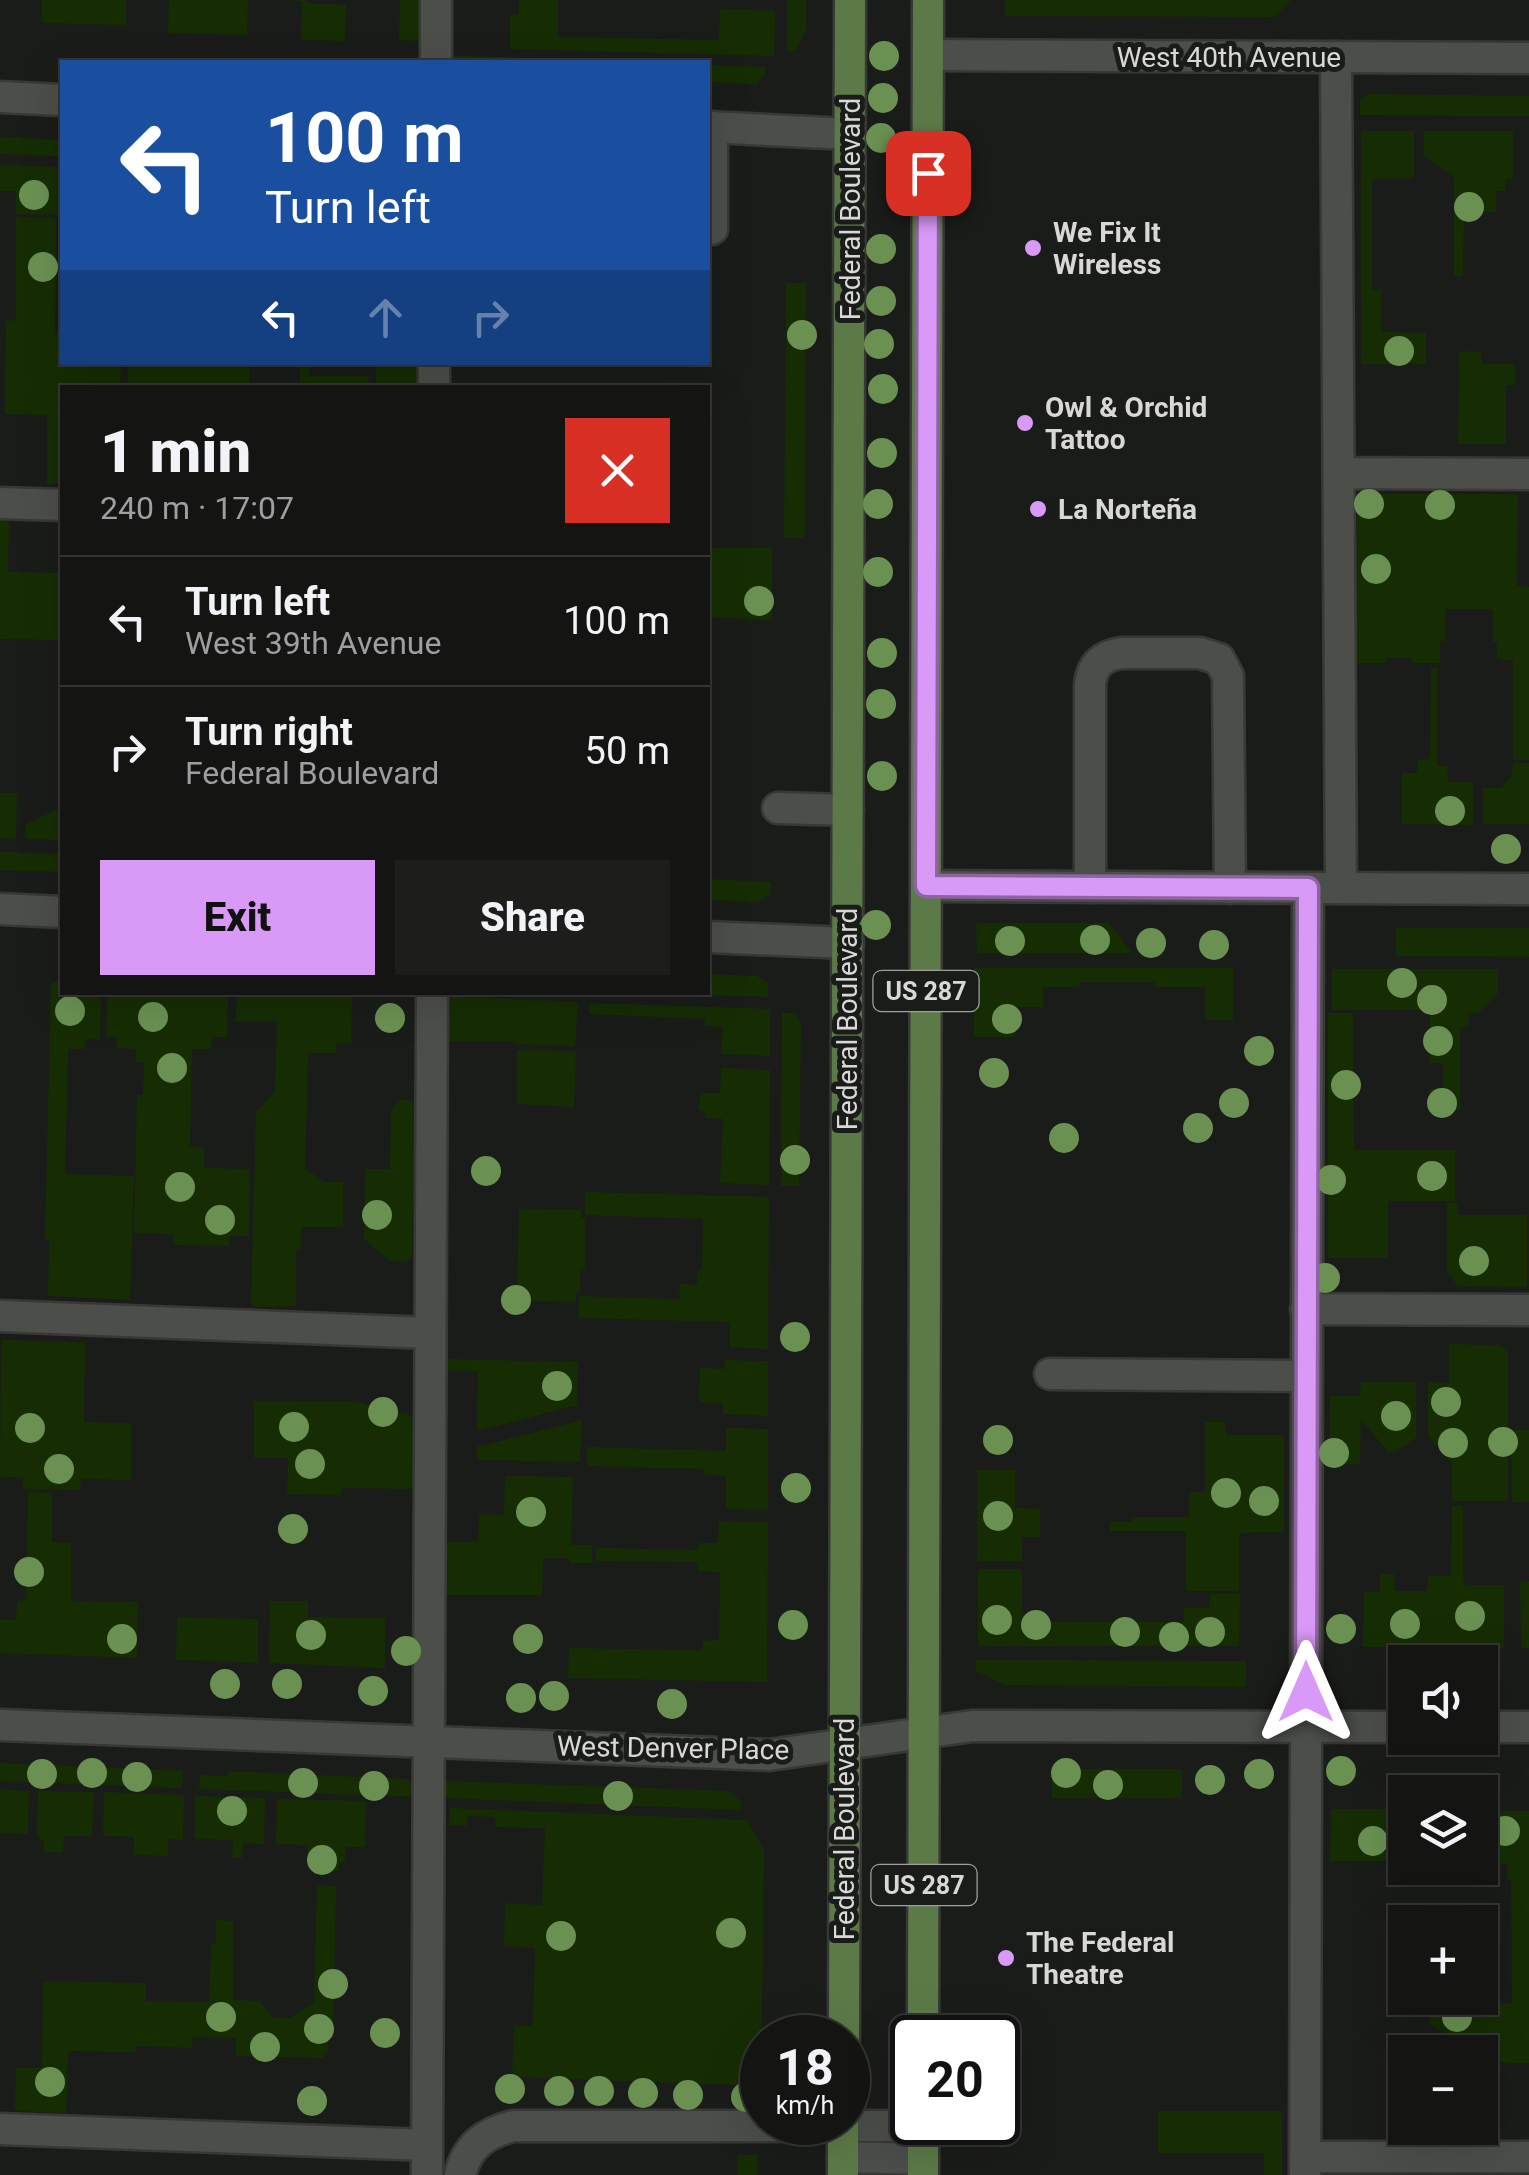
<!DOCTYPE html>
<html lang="en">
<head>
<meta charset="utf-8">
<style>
	:root { --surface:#141513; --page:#1d1e1c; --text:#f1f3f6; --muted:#9d9fa0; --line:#333433; --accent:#d99af7 }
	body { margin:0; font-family:Roboto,sans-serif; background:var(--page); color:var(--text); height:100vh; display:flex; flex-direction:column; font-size:38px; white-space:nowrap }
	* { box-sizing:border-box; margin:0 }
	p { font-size:32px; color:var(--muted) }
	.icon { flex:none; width:55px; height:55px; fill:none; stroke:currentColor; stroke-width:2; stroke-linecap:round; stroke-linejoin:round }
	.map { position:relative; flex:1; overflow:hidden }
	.details { position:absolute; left:60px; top:385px; width:650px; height:610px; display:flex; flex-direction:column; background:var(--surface); border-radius:0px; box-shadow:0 10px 40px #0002,0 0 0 2px var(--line) }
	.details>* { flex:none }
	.hud { position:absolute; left:60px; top:60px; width:650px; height:305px; border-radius:0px; box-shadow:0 10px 40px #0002,0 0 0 2px var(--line); background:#1a4fa0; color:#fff; overflow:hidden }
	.fabs { position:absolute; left:1388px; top:1645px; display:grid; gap:20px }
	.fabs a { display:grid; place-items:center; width:110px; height:110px; border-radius:0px; background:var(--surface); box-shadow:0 10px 40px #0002,0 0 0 2px var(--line); font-size:50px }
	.speed { position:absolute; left:740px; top:2015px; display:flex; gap:20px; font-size:50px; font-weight:700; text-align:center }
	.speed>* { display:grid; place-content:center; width:130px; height:130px; border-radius:50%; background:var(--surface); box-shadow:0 10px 40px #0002,0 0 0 2px var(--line); line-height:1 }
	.speed small { font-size:25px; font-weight:400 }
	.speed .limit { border:5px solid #111; border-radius:15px; background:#fff; color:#111 }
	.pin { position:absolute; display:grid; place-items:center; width:85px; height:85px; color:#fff; margin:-42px; border-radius:20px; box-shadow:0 5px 15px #0006 }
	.me { position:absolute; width:110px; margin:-55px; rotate:0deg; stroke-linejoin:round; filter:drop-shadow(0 0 8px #0008) }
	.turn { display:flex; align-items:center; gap:35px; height:210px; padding:0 40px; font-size:45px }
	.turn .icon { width:130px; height:130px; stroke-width:2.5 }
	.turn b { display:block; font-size:70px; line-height:85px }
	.lanes { display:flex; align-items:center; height:95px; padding:0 40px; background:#0003; justify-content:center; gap:50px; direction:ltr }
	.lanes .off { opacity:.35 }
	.round { display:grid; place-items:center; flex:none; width:105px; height:105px; border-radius:0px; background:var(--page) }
	.head { display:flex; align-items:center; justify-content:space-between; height:170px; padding:0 40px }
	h1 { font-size:60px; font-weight:800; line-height:75px }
	.cta { display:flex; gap:20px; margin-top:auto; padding:20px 40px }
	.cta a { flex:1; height:115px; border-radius:0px; background:var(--accent); color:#111; font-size:40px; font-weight:800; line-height:115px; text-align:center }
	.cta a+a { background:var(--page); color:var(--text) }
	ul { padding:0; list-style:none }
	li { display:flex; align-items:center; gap:30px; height:130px; padding:0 40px; border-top:2px solid var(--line) }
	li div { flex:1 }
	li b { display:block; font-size:38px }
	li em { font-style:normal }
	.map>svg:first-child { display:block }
	.green { fill:#162d04 }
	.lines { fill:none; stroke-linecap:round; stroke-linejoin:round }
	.service-casing { stroke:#383937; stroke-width:35 }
	.minor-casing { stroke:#383937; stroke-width:35 }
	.primary-casing { stroke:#383937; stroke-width:35 }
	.service { stroke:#4b4e49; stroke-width:30 }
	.minor { stroke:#4b4e49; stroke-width:30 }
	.primary { stroke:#5c7a48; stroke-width:30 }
	.tree { fill:#6a9152 }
	.route-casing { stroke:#8d64a1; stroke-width:25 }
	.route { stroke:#d99af7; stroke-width:18 }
	.poi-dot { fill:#d99af7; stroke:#1a1c19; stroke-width:4 }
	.labels { text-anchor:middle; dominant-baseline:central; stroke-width:10; stroke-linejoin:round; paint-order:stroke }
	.shield { fill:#1a1c19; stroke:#9fa09e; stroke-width:2.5 }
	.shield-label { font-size:25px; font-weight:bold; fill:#d8d9d7 }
	.street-label { font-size:28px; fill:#d8d9d7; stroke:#1a1c19 }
	.poi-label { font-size:28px; font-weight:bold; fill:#d8d9d7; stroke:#1a1c19; text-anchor:start }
</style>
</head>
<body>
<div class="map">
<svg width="1529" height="2175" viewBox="0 0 1529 2175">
	<rect width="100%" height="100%" fill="#1a1c19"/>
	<path class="green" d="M42 0H126V25L42 23Z
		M169 0H248L247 35 168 33Z
		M305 0 306 3 346 5 345 41 301 40 302 2 290 0Z
		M400 0H421L420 41 399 40Z
		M519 0H558V37L719 40 720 9 775 11 774 56 510 49V15L519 14Z
		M787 0H806V30L796 51H787Z
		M1005 0H1291L1275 17 1005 16Z
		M449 55 638 62H448Z
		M708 65 765 67V74L757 84 708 82Z
		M1368 94 1529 96V116L1360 115V99Z
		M1361 131H1414V178L1372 179V289L1381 290V332L1426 333V364H1361Z
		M1424 131H1513V179H1505V191H1496V212L1464 211 1463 276H1454V177L1424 156Z
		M0 137 62 140V156L0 154Z
		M0 165 62 167V215L16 214V191H0Z
		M16 217 56 218 55 334H62V362L121 363 120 387 62 388V484H47V415L5 414 6 321 16 320Z
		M786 283H806L805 538H784Z
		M1459 351 1481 352 1482 364H1515V385L1506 386V444H1458Z
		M128 363H249V387H128Z
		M300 363H308L309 376H369L368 387H300Z
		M376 363H418V387H376Z
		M1357 494H1518L1517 586 1529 587V760H1513V660L1497 659V642H1493V609H1445V641H1440V663H1413L1412 658H1386V663H1356Z
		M0 520H9L8 572 59 573 58 640 0 639Z
		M708 548H772V620L708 617Z
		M1431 668H1437V766H1447L1448 782H1473V825L1402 824V773H1417L1418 760 1430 759Z
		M1513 763H1529V824H1483V788H1501L1512 776Z
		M0 793H17L16 839 0 838Z
		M62 807V840L26 839V824Z
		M0 852 62 854V872L0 870Z
		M708 879 771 882 770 895 759 902 708 900Z
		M976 923H1109L1132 953H977Z
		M1396 928H1529V957L1396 956Z
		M974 968H1233V1020H1205V987H1155L1154 982H1080L1079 987H1043V1007H1015V1037H974Z
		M1332 969H1498V993L1478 1013H1469V1026L1460 1027V1110H1430V1089L1443 1088V1063H1430V1010H1332Z
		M708 974 757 976 768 983V997L643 993 708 992Z
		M51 982H62V992L101 993 100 1040 86 1039 85 1049H68L65 1174 134 1176 130 1300 48 1296 49 1240 45 1239Z
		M107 993H228L227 1037H212L211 1049H192L190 1146 204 1148V1168L250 1169 249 1236H230L229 1246 174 1245 173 1234 134 1233 137 1095H143L144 1062H136V1049L117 1048V1037H106Z
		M237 993H352L351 1043H337L336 1053H308L305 1169 325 1182H343V1227H301V1249L296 1250V1306L254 1307 251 1304 256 1112 275 1091 277 1022 236 1021Z
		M443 996 578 1002 575 1046 514 1044V1042H442Z
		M590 1003 770 1009V1056L721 1054 723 1027 705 1026V1019L589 1014Z
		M782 1013H795L801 1023 799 1186H781Z
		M1328 1013H1353L1354 1150H1455V1201H1388V1258H1328Z
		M517 1050 576 1051 574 1107 517 1104Z
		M721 1068 770 1070 769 1185 720 1183 723 1119 705 1118V1111H699L700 1093H720Z
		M399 1100 418 1101V1202L413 1203 412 1257 406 1262 390 1261 364 1239 365 1169H390L391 1109Z
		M585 1192 769 1197 768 1349 730 1347V1322L578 1318 579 1296 679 1299 680 1284 697 1285 698 1270 702 1269 703 1219 585 1215Z
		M1447 1203H1457L1458 1215H1527V1287L1458 1286 1447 1271Z
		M519 1209 581 1210V1218H585V1269H580V1292H576V1302L517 1300Z
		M1 1340 85 1342 84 1422 131 1423V1480L81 1479 80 1490 23 1489V1477H0Z
		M1449 1344 1499 1345 1508 1350V1501H1452V1462L1428 1436V1382L1449 1383Z
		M444 1359 578 1362 577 1405 477 1431 478 1371 443 1370Z
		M725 1360 768 1361V1416L723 1414V1403L699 1402 700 1368 724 1369Z
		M1361 1382H1416V1438L1396 1452H1388L1361 1419 1360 1464H1330V1396H1360Z
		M254 1401 357 1402 416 1417 415 1489 342 1488 340 1495 287 1494 288 1458H254Z
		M582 1420 580 1462 477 1460V1447Z
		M1205 1422H1225L1226 1435H1284V1532L1239 1533V1591H1186V1531H1110V1522H1131L1132 1517H1189V1492L1205 1491Z
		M726 1428 768 1429V1510L726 1509V1476L704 1474 703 1469 587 1466V1447L726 1451Z
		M1512 1430H1529V1502H1512Z
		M977 1470H1015V1508L1040 1509V1537H1022V1561H977Z
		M505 1476 573 1477 571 1545H592V1563H570L569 1558H543L542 1595H444V1542H478L479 1514 504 1515Z
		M28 1492 52 1493V1542L71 1543V1601L138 1602 137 1658 0 1653V1619L16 1620 17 1601 26 1600Z
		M1452 1506H1463V1578L1465 1585H1504V1648L1363 1647 1364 1592H1380V1574H1394L1395 1591H1427L1428 1576H1451Z
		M719 1521 768 1522 767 1682 568 1678 569 1648 702 1650 703 1641 719 1640 720 1572 698 1571 697 1562 596 1561V1548L698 1550 699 1543H718Z
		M978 1569H1022V1614H1039L1040 1622H1184V1608H1209L1210 1594H1240L1239 1646H978Z
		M1520 1581H1529V1648H1521Z
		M270 1601H308V1617L385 1618V1668L269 1663Z
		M177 1617 258 1619V1663L176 1660Z
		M976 1660 1246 1661V1687L1005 1685 976 1671Z
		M0 1763 183 1771 182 1788 0 1781Z
		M1052 1769H1182V1798H1052Z
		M229 1771 406 1779 413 1783V1797L199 1789 200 1775 228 1776Z
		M444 1781 730 1791 741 1802V1810L443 1798Z
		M0 1789 29 1791 28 1834 0 1833Z
		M38 1791 94 1792 92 1836H64L63 1852H44V1842L37 1835Z
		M104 1792 184 1795 183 1840 168 1839V1856L134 1855V1837L103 1836Z
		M195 1796 265 1798 264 1844 243 1843 242 1858H232L233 1840 195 1839Z
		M277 1799 366 1801 365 1847H346L345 1862 339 1863V1871H314V1863L308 1861 307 1845 276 1844Z
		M450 1808 747 1820 764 1850 761 2086 512 2077 514 2026H533L535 1948 504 1946 505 1903 542 1905 545 1828 496 1827 495 1817 468 1816 467 1826 449 1825Z
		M1331 1809H1405V1861H1330Z
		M1486 1811H1529V2063H1505L1430 2025V2004L1512 2003 1511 1880 1507 1881V1864H1487Z
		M317 1885 336 1886 333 2038H328V2052L324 2053V2058L236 2056V2038L193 2037 192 2048 136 2046 135 2052 68 2051 66 2113 15 2111 16 2068H42L43 1981 146 1983V2001L209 2002 211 1944H216V1920L233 1921V2000L260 2001 272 2017 291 2018 314 2002Z
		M1158 2111H1282V2175H1264V2153H1158Z
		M737 2155H757V2175H737Z"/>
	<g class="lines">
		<defs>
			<path id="service" d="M1336 57 1341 888
				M436 62V0
				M708 229H712V127
				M434 388V362
				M1339 473 1529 474
				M0 503 62 505
				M778 808 848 810
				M1090 887V684C1092 665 1102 656 1121 653H1200L1219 659 1228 676 1230 888
				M1306 1309 1529 1310
				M0 1316 430 1333
				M1050 1374 1307 1376
				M0 2129 427 2145
				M843 2157 923 2159
				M1305 2157H1529
				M427 2175 432 992
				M460 2175C467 2146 485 2133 513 2126H923
				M1305 2175 1308 888"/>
			<path id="minor" d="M928 55 1529 58
				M0 97 62 100
				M708 127 850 134
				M926 886 1529 889
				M0 909 62 912
				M708 937 848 943
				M0 1725 769 1755 972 1726 1405 1727
				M1480 1727H1529"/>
			<path id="primary" d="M844 2038 850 0
				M923 2038 928 0
				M843 2175V2122
				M923 2175V2122"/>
		</defs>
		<use href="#service" class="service-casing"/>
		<use href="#minor" class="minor-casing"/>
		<use href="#primary" class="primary-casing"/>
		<use href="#service" class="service"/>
		<use href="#minor" class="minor"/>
		<use href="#primary" class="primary"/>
	</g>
	<g class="tree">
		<circle cx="884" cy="56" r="15"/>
		<circle cx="883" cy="98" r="15"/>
		<circle cx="881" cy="138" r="15"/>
		<circle cx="34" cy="195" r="15"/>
		<circle cx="1469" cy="207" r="15"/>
		<circle cx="881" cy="249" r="15"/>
		<circle cx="43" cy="267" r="15"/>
		<circle cx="881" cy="301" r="15"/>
		<circle cx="802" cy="335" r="15"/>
		<circle cx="879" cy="344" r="15"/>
		<circle cx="1399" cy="351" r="15"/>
		<circle cx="883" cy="389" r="15"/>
		<circle cx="882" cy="453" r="15"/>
		<circle cx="878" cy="504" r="15"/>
		<circle cx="1369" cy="504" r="15"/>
		<circle cx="1440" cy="505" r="15"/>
		<circle cx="1376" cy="569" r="15"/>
		<circle cx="878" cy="572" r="15"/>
		<circle cx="759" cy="601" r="15"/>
		<circle cx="882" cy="653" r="15"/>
		<circle cx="881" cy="704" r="15"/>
		<circle cx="882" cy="776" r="15"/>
		<circle cx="1450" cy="811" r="15"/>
		<circle cx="1506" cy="849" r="15"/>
		<circle cx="876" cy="925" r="15"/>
		<circle cx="1095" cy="940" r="15"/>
		<circle cx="1010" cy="941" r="15"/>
		<circle cx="1151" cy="943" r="15"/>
		<circle cx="1214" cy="945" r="15"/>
		<circle cx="1402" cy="983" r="15"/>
		<circle cx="1432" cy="1000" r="15"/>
		<circle cx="70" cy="1011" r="15"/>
		<circle cx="153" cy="1017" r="15"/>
		<circle cx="390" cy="1018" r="15"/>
		<circle cx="1007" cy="1019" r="15"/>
		<circle cx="1438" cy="1041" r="15"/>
		<circle cx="1259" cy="1051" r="15"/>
		<circle cx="172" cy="1068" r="15"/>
		<circle cx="994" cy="1073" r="15"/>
		<circle cx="1346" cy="1085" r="15"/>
		<circle cx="1234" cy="1103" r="15"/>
		<circle cx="1442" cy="1103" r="15"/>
		<circle cx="1198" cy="1128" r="15"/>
		<circle cx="1064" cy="1138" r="15"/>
		<circle cx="795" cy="1160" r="15"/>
		<circle cx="486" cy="1171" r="15"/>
		<circle cx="1432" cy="1176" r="15"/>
		<circle cx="1331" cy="1180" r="15"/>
		<circle cx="180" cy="1187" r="15"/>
		<circle cx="377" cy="1215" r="15"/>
		<circle cx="220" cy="1220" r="15"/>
		<circle cx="1474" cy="1261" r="15"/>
		<circle cx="1325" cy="1278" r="15"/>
		<circle cx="516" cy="1300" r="15"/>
		<circle cx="795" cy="1337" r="15"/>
		<circle cx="557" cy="1386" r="15"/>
		<circle cx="1446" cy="1402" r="15"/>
		<circle cx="383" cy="1412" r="15"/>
		<circle cx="1396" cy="1416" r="15"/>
		<circle cx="294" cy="1427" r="15"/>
		<circle cx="30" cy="1428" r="15"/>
		<circle cx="998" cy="1440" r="15"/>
		<circle cx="1503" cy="1442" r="15"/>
		<circle cx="1453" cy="1443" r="15"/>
		<circle cx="1334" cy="1453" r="15"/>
		<circle cx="310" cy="1464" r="15"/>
		<circle cx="59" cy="1469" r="15"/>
		<circle cx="796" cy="1488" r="15"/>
		<circle cx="1226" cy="1493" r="15"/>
		<circle cx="1264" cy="1501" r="15"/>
		<circle cx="531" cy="1512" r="15"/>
		<circle cx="998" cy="1516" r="15"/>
		<circle cx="293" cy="1529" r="15"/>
		<circle cx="29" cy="1572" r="15"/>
		<circle cx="1470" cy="1616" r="15"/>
		<circle cx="997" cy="1620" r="15"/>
		<circle cx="1405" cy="1624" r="15"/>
		<circle cx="793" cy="1625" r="15"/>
		<circle cx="1036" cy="1625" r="15"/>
		<circle cx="1341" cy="1629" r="15"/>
		<circle cx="1125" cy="1632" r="15"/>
		<circle cx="1210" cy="1632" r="15"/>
		<circle cx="311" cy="1635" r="15"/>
		<circle cx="1174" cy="1637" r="15"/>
		<circle cx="122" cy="1639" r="15"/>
		<circle cx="528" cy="1639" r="15"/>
		<circle cx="406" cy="1651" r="15"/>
		<circle cx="225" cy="1684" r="15"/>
		<circle cx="287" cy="1684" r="15"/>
		<circle cx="373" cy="1691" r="15"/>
		<circle cx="554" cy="1696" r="15"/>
		<circle cx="521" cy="1698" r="15"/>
		<circle cx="672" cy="1704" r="15"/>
		<circle cx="1341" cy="1771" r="15"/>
		<circle cx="92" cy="1773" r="15"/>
		<circle cx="1066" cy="1773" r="15"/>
		<circle cx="42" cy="1774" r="15"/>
		<circle cx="1259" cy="1774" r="15"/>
		<circle cx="137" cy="1777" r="15"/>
		<circle cx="1210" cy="1780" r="15"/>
		<circle cx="303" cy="1783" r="15"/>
		<circle cx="1108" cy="1785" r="15"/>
		<circle cx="374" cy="1786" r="15"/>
		<circle cx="618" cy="1796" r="15"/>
		<circle cx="232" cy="1811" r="15"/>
		<circle cx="1505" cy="1831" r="15"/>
		<circle cx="1373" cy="1841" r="15"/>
		<circle cx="322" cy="1860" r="15"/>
		<circle cx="731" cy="1933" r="15"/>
		<circle cx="561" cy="1936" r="15"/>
		<circle cx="333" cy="1984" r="15"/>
		<circle cx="221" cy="2017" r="15"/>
		<circle cx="1457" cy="2017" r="15"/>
		<circle cx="319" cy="2029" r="15"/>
		<circle cx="385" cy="2033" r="15"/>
		<circle cx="265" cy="2047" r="15"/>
		<circle cx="50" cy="2082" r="15"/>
		<circle cx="510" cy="2089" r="15"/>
		<circle cx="559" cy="2091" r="15"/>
		<circle cx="599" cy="2091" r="15"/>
		<circle cx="643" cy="2093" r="15"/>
		<circle cx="688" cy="2095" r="15"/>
		<circle cx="746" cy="2097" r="15"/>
		<circle cx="312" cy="2101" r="15"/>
	</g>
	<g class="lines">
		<defs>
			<path id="route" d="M928 173 926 886 1308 888 1306 1692"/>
		</defs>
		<use href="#route" class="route-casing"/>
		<use href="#route" class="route"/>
	</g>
	<g class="poi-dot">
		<circle cx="1033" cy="248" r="10"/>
		<circle cx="1025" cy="423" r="10"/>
		<circle cx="1038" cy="509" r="10"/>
		<circle cx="1006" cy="1958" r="10"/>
	</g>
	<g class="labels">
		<g class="shield">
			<rect x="873.5" y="971" width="105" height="40" rx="8"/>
			<rect x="871.5" y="1865" width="105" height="40" rx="8"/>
		</g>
		<g class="shield-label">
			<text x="926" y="991">US 287</text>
			<text x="924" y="1885">US 287</text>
		</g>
		<g class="street-label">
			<text x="1229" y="57">West 40th Avenue</text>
			<text transform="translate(850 209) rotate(-90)">Federal Boulevard</text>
			<text transform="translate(847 1019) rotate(-90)">Federal Boulevard</text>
			<text transform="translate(673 1748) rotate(1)">West Denver Place</text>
			<text transform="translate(844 1829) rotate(-90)">Federal Boulevard</text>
		</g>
		<g class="poi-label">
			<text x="1053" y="232">We Fix It<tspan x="1053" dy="32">Wireless</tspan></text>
			<text x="1045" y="407">Owl &amp; Orchid<tspan x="1045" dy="32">Tattoo</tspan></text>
			<text x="1058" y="509">La Norteña</text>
			<text x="1026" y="1942">The Federal<tspan x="1026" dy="32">Theatre</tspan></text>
		</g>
	</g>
</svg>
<div class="fabs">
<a><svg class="icon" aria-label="sound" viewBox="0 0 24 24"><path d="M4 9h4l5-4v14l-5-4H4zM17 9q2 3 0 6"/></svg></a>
<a><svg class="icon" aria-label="layers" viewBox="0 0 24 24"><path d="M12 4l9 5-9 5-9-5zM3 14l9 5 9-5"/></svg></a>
<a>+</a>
<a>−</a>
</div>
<div class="speed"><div>18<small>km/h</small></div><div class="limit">20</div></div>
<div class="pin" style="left:928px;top:173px;background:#d93025"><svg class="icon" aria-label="arrive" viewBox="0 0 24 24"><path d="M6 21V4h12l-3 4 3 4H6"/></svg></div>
<svg class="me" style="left:1306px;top:1692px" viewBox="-20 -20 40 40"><path d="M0-17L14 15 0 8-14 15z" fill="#d99af7" stroke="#fff" stroke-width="4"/></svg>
<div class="hud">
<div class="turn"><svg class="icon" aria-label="left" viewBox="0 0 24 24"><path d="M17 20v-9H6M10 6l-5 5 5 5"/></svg><div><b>100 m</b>Turn left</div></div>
<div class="lanes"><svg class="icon" aria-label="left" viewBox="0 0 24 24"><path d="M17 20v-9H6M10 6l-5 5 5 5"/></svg><svg class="icon off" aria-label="ahead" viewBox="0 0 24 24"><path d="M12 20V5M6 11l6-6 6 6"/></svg><svg class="icon off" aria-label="right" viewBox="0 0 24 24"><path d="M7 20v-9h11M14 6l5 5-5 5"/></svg></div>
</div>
<section class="details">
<div class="head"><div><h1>1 min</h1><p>240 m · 17:07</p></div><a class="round" style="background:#d93025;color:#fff"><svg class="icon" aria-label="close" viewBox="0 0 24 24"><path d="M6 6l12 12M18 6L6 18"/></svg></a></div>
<ul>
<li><svg class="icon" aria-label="left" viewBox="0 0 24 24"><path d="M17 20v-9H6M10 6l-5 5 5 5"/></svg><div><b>Turn left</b><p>West 39th Avenue</p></div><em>100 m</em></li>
<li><svg class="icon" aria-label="right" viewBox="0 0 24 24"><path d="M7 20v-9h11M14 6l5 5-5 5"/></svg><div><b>Turn right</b><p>Federal Boulevard</p></div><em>50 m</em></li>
</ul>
<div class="cta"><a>Exit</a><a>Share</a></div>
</section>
</div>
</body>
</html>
